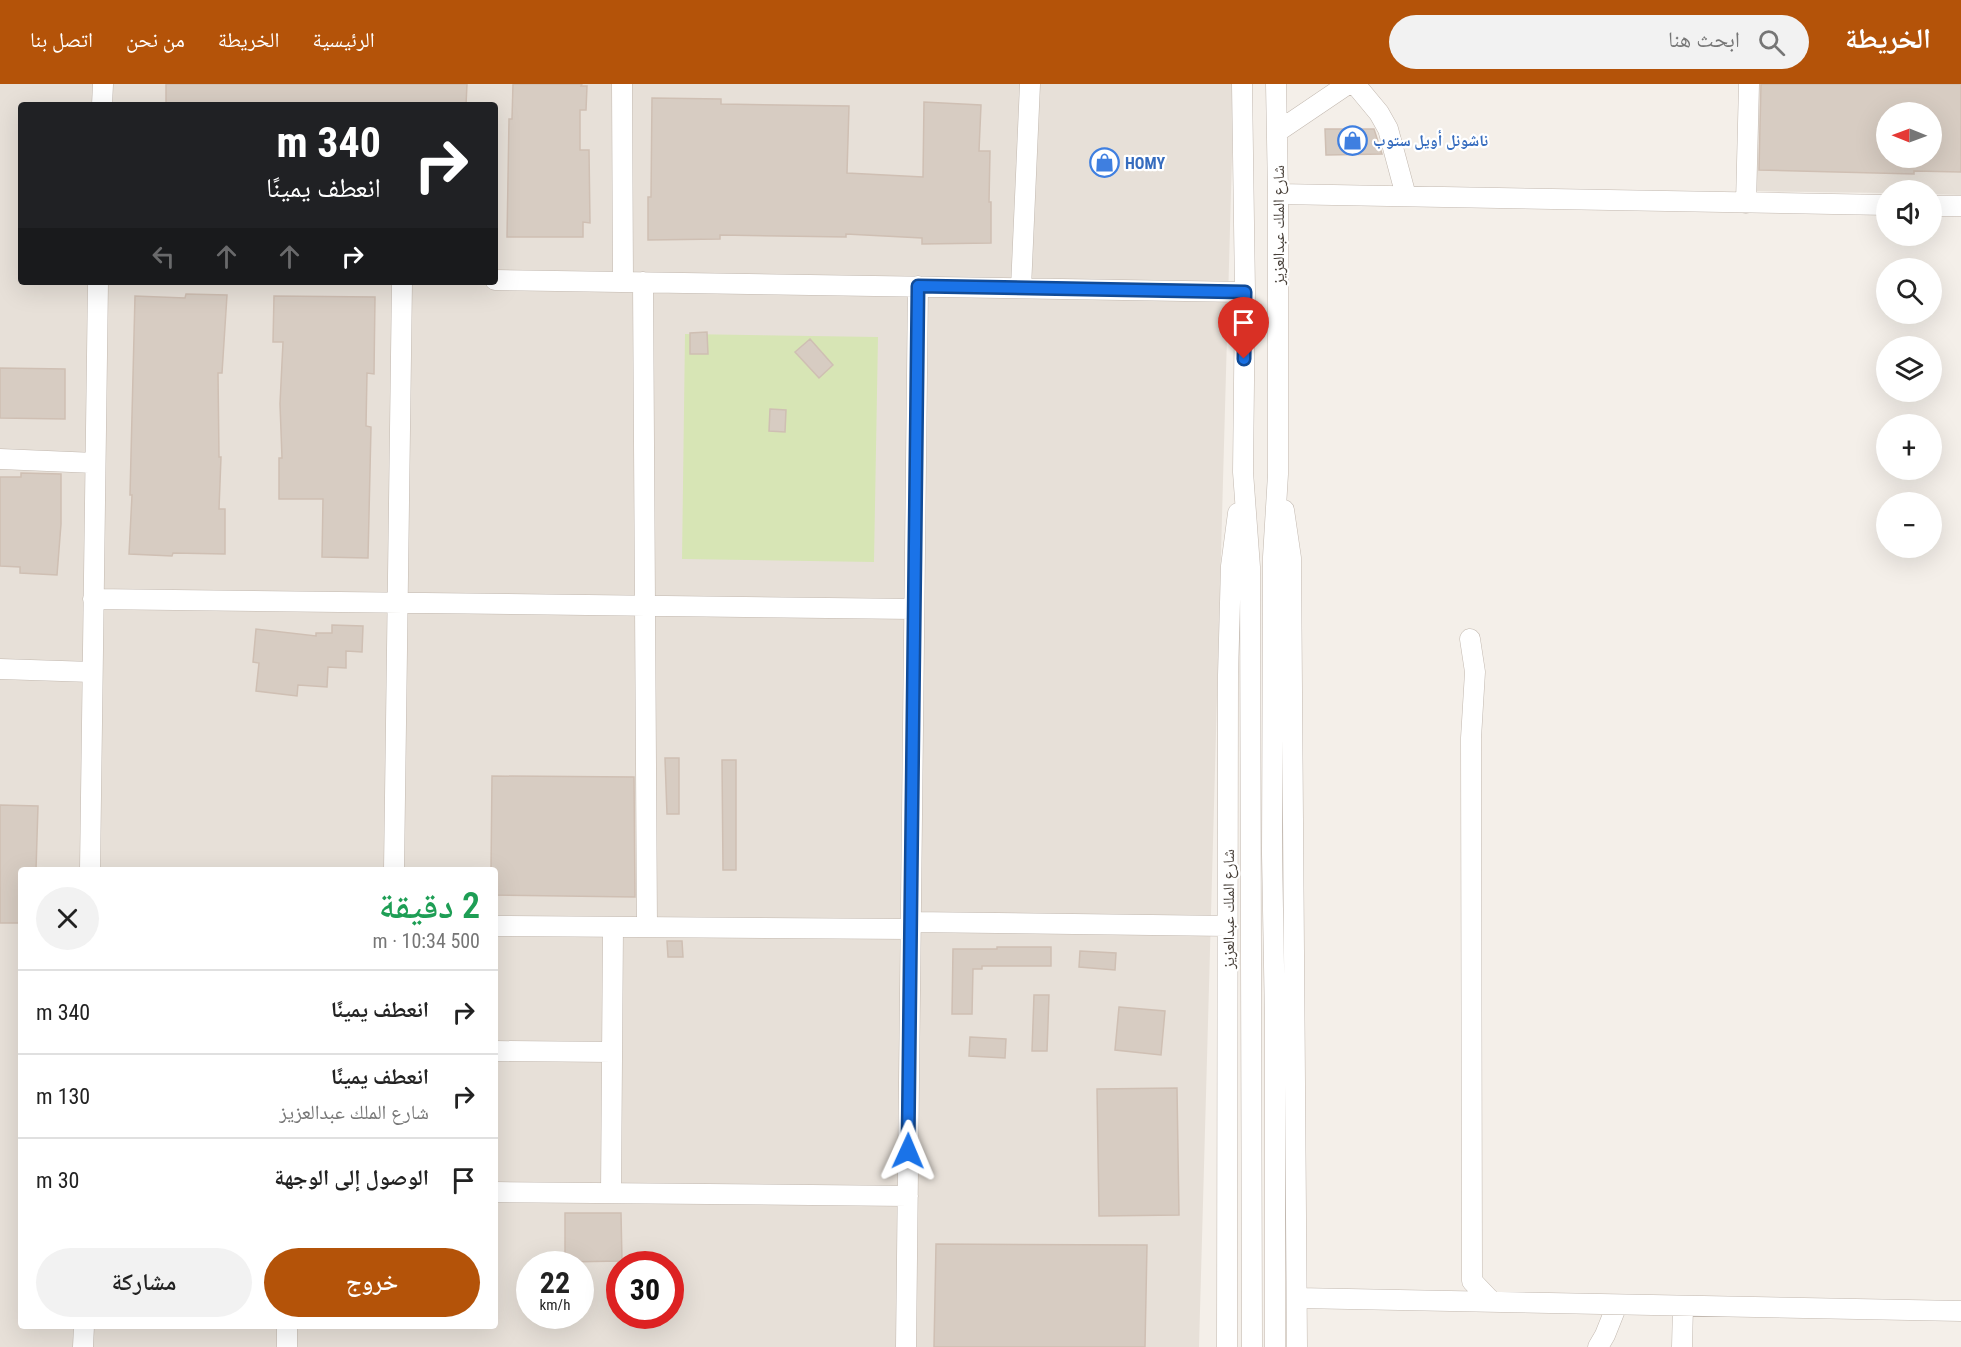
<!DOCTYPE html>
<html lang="ar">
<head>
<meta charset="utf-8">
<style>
	:root { --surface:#fff; --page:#f2f2f2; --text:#222; --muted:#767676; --line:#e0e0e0; --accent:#b45309 }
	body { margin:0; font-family:"Roboto Condensed","Noto Naskh Arabic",sans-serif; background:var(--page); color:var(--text); direction:rtl; height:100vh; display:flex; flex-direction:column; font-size:22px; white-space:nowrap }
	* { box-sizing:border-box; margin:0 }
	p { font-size:20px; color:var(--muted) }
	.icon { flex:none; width:33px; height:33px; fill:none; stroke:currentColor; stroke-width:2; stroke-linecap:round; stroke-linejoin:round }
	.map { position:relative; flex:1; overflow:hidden; direction:ltr }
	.drawer { position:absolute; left:18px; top:783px; width:480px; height:462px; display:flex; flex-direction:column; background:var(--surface); border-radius:6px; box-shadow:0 6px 24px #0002; direction:rtl }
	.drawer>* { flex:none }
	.banner { position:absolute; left:18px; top:18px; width:480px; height:183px; border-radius:6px; box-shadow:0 6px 24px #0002; direction:rtl; background:#202124; color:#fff; overflow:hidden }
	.needle { width:39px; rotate:271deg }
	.buttons { position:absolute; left:1876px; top:18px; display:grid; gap:12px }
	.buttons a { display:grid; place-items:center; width:66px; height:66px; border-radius:50%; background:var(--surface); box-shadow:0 6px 24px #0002; font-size:30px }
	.speed { position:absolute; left:516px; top:1167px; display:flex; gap:12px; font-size:30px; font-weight:700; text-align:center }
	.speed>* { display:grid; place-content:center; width:78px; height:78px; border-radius:50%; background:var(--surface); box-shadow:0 6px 24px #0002; line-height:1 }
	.speed small { font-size:15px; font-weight:400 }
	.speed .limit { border:9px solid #d22; background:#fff; color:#111 }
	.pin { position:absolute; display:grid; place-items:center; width:51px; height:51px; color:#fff; margin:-62px -26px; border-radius:50% 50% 50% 0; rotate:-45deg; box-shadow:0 0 6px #0007 }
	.pin .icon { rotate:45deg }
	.me { position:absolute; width:66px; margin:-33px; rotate:1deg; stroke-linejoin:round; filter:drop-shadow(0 0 4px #0008) }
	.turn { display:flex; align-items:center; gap:21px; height:126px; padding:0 18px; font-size:27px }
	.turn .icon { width:78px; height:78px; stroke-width:2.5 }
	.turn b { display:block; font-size:42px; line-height:51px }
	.lanes { display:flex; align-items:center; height:57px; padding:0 18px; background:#0003; justify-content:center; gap:30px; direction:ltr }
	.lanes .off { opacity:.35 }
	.round { display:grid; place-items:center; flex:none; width:63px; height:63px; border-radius:32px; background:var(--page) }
	.headline { display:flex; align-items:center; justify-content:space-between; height:102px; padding:0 18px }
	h1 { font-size:36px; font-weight:600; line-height:45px; color:#1e9e55 }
	.action { display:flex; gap:12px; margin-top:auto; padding:12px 18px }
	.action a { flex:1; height:69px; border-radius:36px; background:var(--accent); color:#fff; font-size:24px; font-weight:600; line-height:69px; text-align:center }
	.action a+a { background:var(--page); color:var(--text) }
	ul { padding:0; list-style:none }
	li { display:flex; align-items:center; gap:18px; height:84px; padding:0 18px; border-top:2px solid var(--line) }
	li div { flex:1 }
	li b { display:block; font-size:22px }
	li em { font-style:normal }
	header { display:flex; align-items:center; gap:36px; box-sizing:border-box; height:84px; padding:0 30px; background:var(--accent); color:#fff }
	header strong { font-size:28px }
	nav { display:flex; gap:33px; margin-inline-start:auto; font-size:21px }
	.search { width:420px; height:54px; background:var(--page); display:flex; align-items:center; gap:15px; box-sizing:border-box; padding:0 21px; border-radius:33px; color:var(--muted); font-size:22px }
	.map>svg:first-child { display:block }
	.residential { fill:#e7e0d8; fill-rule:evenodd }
	.green { fill:#d7e5b5 }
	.building { fill:#d7ccc2; stroke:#cfbfb3; stroke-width:1.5; fill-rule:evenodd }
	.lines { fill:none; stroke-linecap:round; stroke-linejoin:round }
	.minor-casing { stroke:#c2b8af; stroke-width:21 }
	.minor { stroke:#fff; stroke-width:20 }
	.route-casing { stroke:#114b97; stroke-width:15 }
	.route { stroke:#1a73e8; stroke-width:10 }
	.labels { text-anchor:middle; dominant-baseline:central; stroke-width:4.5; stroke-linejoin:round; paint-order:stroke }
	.shop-label { font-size:16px; font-weight:bold; fill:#366cbe; stroke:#fff; text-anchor:start }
	.street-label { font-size:16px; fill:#473f38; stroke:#fff }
</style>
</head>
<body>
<header>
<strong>الخريطة</strong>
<div class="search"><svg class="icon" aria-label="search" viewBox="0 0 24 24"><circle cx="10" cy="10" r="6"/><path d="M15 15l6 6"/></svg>ابحث هنا</div>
<nav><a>الرئيسية</a><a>الخريطة</a><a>من نحن</a><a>اتصل بنا</a></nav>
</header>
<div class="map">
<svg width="1961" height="1263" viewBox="0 0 1961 1263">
	<rect width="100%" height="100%" fill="#f4efe9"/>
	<path class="residential" d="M0 0H1234L1199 1263H0ZM21 21H495V198H21ZM21 786H495V1242H21ZM530 1180H580V1232H530ZM620 1180H670V1232H620Z
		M1750 0H1961V111L1932 110V106H1887V109L1748 107ZM1887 28H1932V74H1887Z"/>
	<path class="green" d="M685 250 878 253 874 478 682 475Z"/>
	<path class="building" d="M166 0H467L466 21H166Z
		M513 0H582L581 2H587L586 26H580V66H589L590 139 583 138V153H507L509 35H512Z
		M1761 0H1961V88L1914 87V90L1759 86ZM1887 28H1932V74H1887Z
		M652 14 721 15V20L849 22 847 89 923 93 924 18 981 21 979 67H990L989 118H991V159L922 160V154L846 150V153L720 151V155L648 156V113H651Z
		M1325 45H1374L1382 70 1326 71Z
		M186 210 227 211 222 289H218L219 373H221L219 425H225V470L173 469 172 472 129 470 132 411H130L135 212 185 214Z
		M274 212 375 213 374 290 367 289 366 342 371 343 368 474 322 473 323 415H279V374H282L280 320 283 258H273Z
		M707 248 708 270H690V249Z
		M810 255 833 281 819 294 795 268Z
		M0 284 65 285V335L0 334Z
		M770 325 786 326 785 348 769 347Z
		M21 389 61 390V440L57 491 20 489V483L0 482V393H21Z
		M332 541 363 542 362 568 346 567V584L328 583 327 603 298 601 297 612 256 607 259 579 253 578 256 545 316 552V549H332Z
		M665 674H679V730H667Z
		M722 676H736V786H723Z
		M492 692 634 693 635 813 495 811V786H491Z
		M0 721 38 722 36 786H21V839H0Z
		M667 857H682L683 873H668Z
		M997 863H1051V882H982V885H973L972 930H952L953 865H997Z
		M1080 867 1116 869 1115 886 1079 883Z
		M1034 911H1049L1047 967H1032Z
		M1119 923 1165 927 1161 971 1115 966Z
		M970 953 1006 955 1005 974 969 972Z
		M1177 1004 1179 1131 1099 1132 1097 1005Z
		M565 1129H621L622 1177 565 1178Z
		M936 1160 1147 1161 1145 1263H934Z"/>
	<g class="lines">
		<defs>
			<path id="minor" d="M622 0 623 198
				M1242 0 1245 208 1243 388 1250 483 1252 1263
				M1355 0 1379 29 1388 45 1406 112
				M102 21 103 0
				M1277 48 1348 0
				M1278 110 1887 121
				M1746 119 1749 0
				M1932 122H1961
				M495 196 1245 208
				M643 198 647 843
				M1021 204 1030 0
				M0 375 95 379
				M1284 426 1291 474 1297 1263
				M93 515 914 525
				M1470 555 1475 588 1471 654 1472 1197 1492 1218
				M0 585 92 588
				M90 786 98 198
				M394 786 402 198
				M911 838 1228 842
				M495 842 911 845
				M495 967 612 968
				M495 1108 908 1112
				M611 1109 613 843
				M1298 1214 1961 1227
				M287 1242V1263
				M83 1263 84 1242
				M906 1263 918 202
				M1227 1263 1228 591 1231 482 1238 429
				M1275 1263V937L1272 770 1273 473 1278 390V110L1276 0
				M1598 1263 1605 1251 1617 1221
				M1682 1263 1683 1222"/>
		</defs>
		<use href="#minor" class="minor-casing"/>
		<use href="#minor" class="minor"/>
	</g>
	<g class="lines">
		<defs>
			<path id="route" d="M908 1067 918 202 1245 208 1244 275"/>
		</defs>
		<use href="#route" class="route-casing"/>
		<use href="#route" class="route"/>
	</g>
	<defs>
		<symbol id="shop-ring" viewBox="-11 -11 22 22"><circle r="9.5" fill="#fff" stroke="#3f7fe0" stroke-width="1.5"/><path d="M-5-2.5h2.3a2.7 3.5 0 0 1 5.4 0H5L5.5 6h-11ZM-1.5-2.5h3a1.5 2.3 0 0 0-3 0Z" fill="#3f7fe0"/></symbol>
	</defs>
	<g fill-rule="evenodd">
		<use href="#shop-ring" x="1336" y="40" width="33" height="33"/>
		<use href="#shop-ring" x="1088" y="62" width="33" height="33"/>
	</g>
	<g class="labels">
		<g class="shop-label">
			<text x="1373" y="56">ناشونل أويل ستوب</text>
			<text x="1125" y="79">HOMY</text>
		</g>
		<g class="street-label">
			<text transform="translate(1278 141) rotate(-90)">شارع الملك عبدالعزيز</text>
			<text transform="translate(1228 825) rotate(-90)">شارع الملك عبدالعزيز</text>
		</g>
	</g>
</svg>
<div class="buttons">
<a><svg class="needle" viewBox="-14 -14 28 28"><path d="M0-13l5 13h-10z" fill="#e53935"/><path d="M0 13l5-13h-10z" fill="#767676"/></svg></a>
<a><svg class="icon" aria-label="sound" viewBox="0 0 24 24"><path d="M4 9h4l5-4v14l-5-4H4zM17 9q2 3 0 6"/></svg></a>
<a><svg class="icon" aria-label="search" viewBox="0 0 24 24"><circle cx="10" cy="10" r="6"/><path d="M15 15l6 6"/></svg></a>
<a><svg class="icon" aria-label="layers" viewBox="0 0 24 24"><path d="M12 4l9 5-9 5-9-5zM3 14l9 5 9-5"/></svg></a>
<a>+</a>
<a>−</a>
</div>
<div class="speed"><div>22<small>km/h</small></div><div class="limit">30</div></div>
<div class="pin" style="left:1244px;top:275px;background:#d93025"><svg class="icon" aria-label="arrive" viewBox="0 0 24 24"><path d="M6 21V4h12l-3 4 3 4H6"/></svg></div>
<svg class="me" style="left:908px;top:1067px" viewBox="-20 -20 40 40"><path d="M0-17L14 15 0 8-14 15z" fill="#1a73e8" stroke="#fff" stroke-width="4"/></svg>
<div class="banner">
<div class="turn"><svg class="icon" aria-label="right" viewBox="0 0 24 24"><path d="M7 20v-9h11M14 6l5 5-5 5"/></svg><div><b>340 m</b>انعطف يمينًا</div></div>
<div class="lanes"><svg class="icon off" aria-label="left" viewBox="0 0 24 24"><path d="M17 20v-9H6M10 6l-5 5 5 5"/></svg><svg class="icon off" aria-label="ahead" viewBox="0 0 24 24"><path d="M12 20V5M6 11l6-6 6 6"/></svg><svg class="icon off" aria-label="ahead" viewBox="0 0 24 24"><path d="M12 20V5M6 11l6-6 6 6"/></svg><svg class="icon" aria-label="right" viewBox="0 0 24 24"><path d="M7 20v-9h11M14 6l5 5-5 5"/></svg></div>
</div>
<section class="drawer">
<div class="headline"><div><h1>2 دقيقة</h1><p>500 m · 10:34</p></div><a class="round"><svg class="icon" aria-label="close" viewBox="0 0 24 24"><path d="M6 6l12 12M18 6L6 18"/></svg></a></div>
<ul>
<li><svg class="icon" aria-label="right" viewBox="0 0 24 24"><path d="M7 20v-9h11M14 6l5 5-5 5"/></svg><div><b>انعطف يمينًا</b></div><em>340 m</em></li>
<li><svg class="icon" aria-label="right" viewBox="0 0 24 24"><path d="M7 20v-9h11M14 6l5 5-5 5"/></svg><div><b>انعطف يمينًا</b><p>شارع الملك عبدالعزيز</p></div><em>130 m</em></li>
<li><svg class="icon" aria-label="arrive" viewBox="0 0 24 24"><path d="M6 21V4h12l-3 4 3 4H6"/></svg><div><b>الوصول إلى الوجهة</b></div><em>30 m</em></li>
</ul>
<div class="action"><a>خروج</a><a>مشاركة</a></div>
</section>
</div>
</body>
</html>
